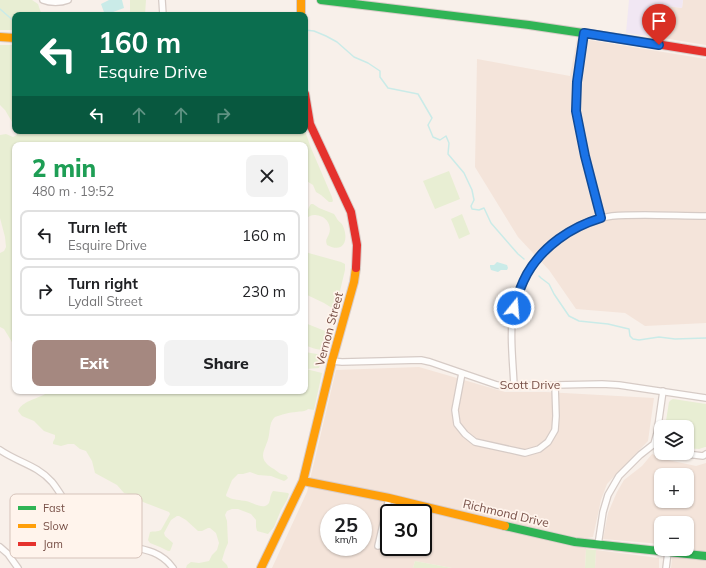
<!DOCTYPE html>
<html lang="en">
<head>
<meta charset="utf-8">
<style>
	:root { --surface:#fff; --page:#f2f2f2; --text:#202124; --muted:#757577; --line:#e0e0e0; --accent:#a58880 }
	body { margin:0; font-family:Mulish,sans-serif; background:var(--page); color:var(--text); height:100vh; display:flex; flex-direction:column; font-size:15px; white-space:nowrap }
	* { box-sizing:border-box; margin:0 }
	p { font-size:13px; color:var(--muted) }
	.icon { flex:none; width:22px; height:22px; fill:none; stroke:currentColor; stroke-width:2; stroke-linecap:round; stroke-linejoin:round }
	.map { position:relative; flex:1; overflow:hidden }
	.details { position:absolute; left:12px; top:142px; width:296px; height:252px; display:flex; flex-direction:column; background:var(--surface); border-radius:8px; box-shadow:0 1px 3px #0004 }
	.details>* { flex:none }
	.top-card { position:absolute; left:12px; top:12px; width:296px; height:122px; border-radius:8px; box-shadow:0 1px 3px #0004; background:#0b6e4f; color:#fff; overflow:hidden }
	.buttons { position:absolute; left:654px; top:420px; display:grid; gap:8px }
	.buttons a { display:grid; place-items:center; width:40px; height:40px; border-radius:8px; background:var(--surface); box-shadow:0 1px 3px #0004; font-size:20px }
	.speed { position:absolute; left:320px; top:504px; display:flex; gap:8px; font-size:20px; font-weight:700; text-align:center }
	.speed>* { display:grid; place-content:center; width:52px; height:52px; border-radius:50%; background:var(--surface); box-shadow:0 1px 3px #0004; line-height:1 }
	.speed small { font-size:10px; font-weight:400 }
	.speed .limit { border:2px solid #111; border-radius:6px; background:#fff; color:#111 }
	.pin { position:absolute; display:grid; place-items:center; width:34px; height:34px; color:#fff; margin:-41px -17px; border-radius:50% 50% 50% 0; rotate:-45deg; box-shadow:0 0 4px #0007 }
	.pin .icon { rotate:45deg }
	.me { position:absolute; width:44px; margin:-22px; rotate:17deg; stroke-linejoin:round; filter:drop-shadow(0 0 3px #0008) }
	.turn { display:flex; align-items:center; gap:14px; height:84px; padding:0 20px; font-size:18px }
	.turn .icon { width:52px; height:52px; stroke-width:2.5 }
	.turn b { display:block; font-size:28px; line-height:34px }
	.lanes { display:flex; align-items:center; height:38px; padding:0 20px; background:#0003; justify-content:center; gap:20px; direction:ltr }
	.lanes .off { opacity:.35 }
	.round { display:grid; place-items:center; flex:none; width:42px; height:42px; border-radius:8px; background:var(--page) }
	.overview { display:flex; align-items:center; justify-content:space-between; height:68px; padding:0 20px }
	h1 { font-size:24px; font-weight:800; line-height:30px; color:#1e9e55 }
	.button { display:flex; gap:8px; margin-top:auto; padding:8px 20px }
	.button a { flex:1; height:46px; border-radius:8px; background:var(--accent); color:#fff; font-size:16px; font-weight:800; line-height:46px; text-align:center }
	.button a+a { background:var(--page); color:var(--text) }
	ul { padding:0; list-style:none }
	li { display:flex; align-items:center; gap:12px; height:50px; margin:0 8px 6px; padding:0 12px; border:2px solid var(--line); border-radius:8px }
	li div { flex:1 }
	li b { display:block; font-size:15px }
	li em { font-style:normal }
	.map>svg:first-child { display:block }
	.residential { fill:#f4e4da; fill-rule:evenodd }
	.education { fill:#f1e7f3 }
	.green { fill:#e8eed3 }
	.water { fill:#caebe8 }
	.lines { fill:none; stroke-linecap:round; stroke-linejoin:round }
	.stream { stroke:#caebe8; stroke-width:1.5 }
	.street-casing { stroke:#d6cbc6; stroke-width:8 }
	.fast-casing { stroke:#d8ccc8; stroke-width:10 }
	.slow-casing { stroke:#d8ccc8; stroke-width:10 }
	.jam-casing { stroke:#d8ccc8; stroke-width:10 }
	.street { stroke:#fefdfc; stroke-width:5.5 }
	.fast { stroke:#30b455; stroke-width:8 }
	.slow { stroke:#ff9f0a; stroke-width:8 }
	.jam { stroke:#e5322d; stroke-width:8 }
	.route-casing { stroke:#114b97; stroke-width:10 }
	.route { stroke:#1a73e8; stroke-width:7 }
	.labels { text-anchor:middle; dominant-baseline:central; stroke-width:3.5; stroke-linejoin:round; paint-order:stroke }
	.street-label { font-size:12px; fill:#785047; stroke:#fff4ec }
	.key { fill:#fff4ec; stroke:#d6c3ba; stroke-width:1 }
	.key-label { font-size:11px; fill:#785047 }
</style>
</head>
<body>
<div class="map">
<svg width="706" height="568" viewBox="0 0 706 568">
	<rect width="100%" height="100%" fill="#f8f0ea"/>
	<path class="residential" d="M683 0H706V45L657 37 660 5 682 8Z
		M577 38 706 59V323L645 326 625 313 576 309 549 270 518 237 475 167 477 59 570 76Z
		M419 367 505 392H546L654 398 648 441 607 484 601 500 593 537 587 538 586 549 585 568H452L415 561 413 568H272L307 492 336 370ZM329 513H363V547H329ZM389 513H423V547H389Z
		M652 454 668 460 696 466 706 463V568H671L673 549H687V523H661V544L603 539 608 513 617 492 624 480 642 466ZM661 475H687V501H661Z
		M596 550 659 558V568H595Z"/>
	<path class="education" d="M629 0H683L682 8 660 5 657 37 626 33Z"/>
	<path class="green" d="M0 0H32L38 4 40 10 41 12 53 15H15V30H0Z
		M130 0H146L145 15 130 14Z
		M0 45H15V127L5 110 0 105Z
		M17 131H305L311 148 332 197 333 201 332 202H329L321 195 316 192 313 185 305 180V145H15V347L4 329 0 327V253L4 251 6 247 5 237 0 218V135L6 134 13 137 17 135Z
		M449 171 460 199 435 209 423 181Z
		M311 204H313L319 208 334 214C335 215 336 217 337 219 339 222 342 223 343 226 349 240 344 254 327 245 325 239 327 239 329 234 332 226 327 218 320 216 313 214 311 215 305 219V212C309 211 308 207 311 204Z
		M462 214 470 234 459 239 451 219Z
		M305 252 341 262 345 264V270L340 291 339 303 336 308H332L324 303 305 294Z
		M305 323 325 331 327 337 326 349C319 351 312 348 305 345Z
		M305 352 317 354 321 357 320 365 319 368 306 369 322 373 314 410 308 409C305 412 301 411 296 412 291 412 280 415 275 417 270 421 270 429 269 435 267 449 255 457 272 468 278 471 278 474 286 475L288 478 286 480 284 481 271 476 258 475 250 472 243 474H238L232 480 226 495C226 496 227 497 228 497 232 500 241 500 246 501 251 502 262 509 267 505 271 503 269 496 273 491L288 493 289 494 287 500 281 510 274 527 268 534 257 531 256 527V520L251 514 238 509H232L227 511 225 515 227 521 228 543 225 550 222 560 227 565 228 568H186L187 565 191 562 199 563 209 561 212 555 217 550 219 543 216 533 210 528H208L202 531H198L186 520 179 516H177L171 520 164 533 165 536 173 543 172 546 170 551H168L160 547 150 543 148 540 150 532C153 531 158 532 161 530L170 514 169 512 143 502 136 496 124 493 117 485 95 473 92 461 86 451 80 449 74 444H68L61 446 53 444V442L55 438V435L44 431 34 421 22 416 18 411C22 401 37 399 45 394L46 393V391H305Z
		M673 399 706 404V447H705L699 449 687 448V427H665L669 402 671 400Z
		M586 549 596 550 595 568H585Z
		M415 561 452 568H413Z"/>
	<path class="water" d="M109 0H122L124 8 105 15 101 4Z
		M497 262 507 265 508 268 507 270H501L498 272 491 270 490 267V265H494Z"/>
	<g class="lines">
		<path class="stream" d="M0 9 15 22
			M305 30 314 31 326 36 337 42 354 57 368 63 380 71V77L388 88 418 94 432 118 428 125 433 137 440 140 446 136 449 143 448 154 464 173 472 190 474 200 471 206 472 209 479 210 484 208 491 223 518 254 524 259
			M539 276 541 278 549 284 554 294 569 316 579 321 608 324 629 329 630 336 633 339 639 340 659 337 675 339 706 338"/>
		<defs>
			<path id="street" d="M43 0C50 3 61 3 68 0
				M162 0 163 15
				M584 33 577 82 576 111 585 156 601 218
				M332 361 342 362 421 360 430 362 497 385 506 386 602 384 619 385 706 398
				M462 373 455 410 457 424 465 434 475 442 525 453 539 449 548 442 555 430 556 416 555 385
				M514 386C513 362 509 331 514 307 525 260 564 223 612 216 623 215 634 215 645 215 666 215 686 216 706 216
				M654 444 661 448
				M0 450C17 462 37 465 52 482 65 498 73 520 91 532 100 538 111 542 122 545 142 549 160 550 173 568
				M678 453 703 456 706 454
				M598 545 603 512 608 495 619 476 640 455 654 444 657 433 663 391
				M378 546 389 498
				M0 547 8 554 18 568
				M666 568 668 552"/>
			<path id="fast" d="M321 0 529 25 650 43
				M505 526 575 542 706 556"/>
			<path id="slow" d="M301 0V15
				M0 37 15 38
				M303 481 389 498 505 526
				M261 568 303 481 332 361 354 282 356 268"/>
			<path id="jam" d="M650 43 706 52
				M305 94 310 124 351 212 357 245 356 268"/>
		</defs>
		<use href="#street" class="street-casing"/>
		<use href="#fast" class="fast-casing"/>
		<use href="#slow" class="slow-casing"/>
		<use href="#jam" class="jam-casing"/>
		<use href="#street" class="street"/>
		<use href="#fast" class="fast"/>
		<use href="#slow" class="slow"/>
		<use href="#jam" class="jam"/>
	</g>
	<g class="lines">
		<defs>
			<path id="route" d="M514 308C517 297 521 285 527 274 543 246 571 227 601 218L585 156 576 111 577 82 584 33 659 45"/>
		</defs>
		<use href="#route" class="route-casing"/>
		<use href="#route" class="route"/>
	</g>
	<g class="labels">
		<g class="street-label">
			<text transform="translate(329 329) rotate(-75)">Vernon Street</text>
			<text x="530" y="384">Scott Drive</text>
			<text transform="translate(506 513) rotate(13)">Richmond Drive</text>
		</g>
	</g>
	<rect x="10" y="494" width="132" height="64" rx="6" class="key"/>
	<rect x="18" y="506" width="18" height="4" fill="#30b455"/>
	<rect x="18" y="524" width="18" height="4" fill="#ff9f0a"/>
	<rect x="18" y="542" width="18" height="4" fill="#e5322d"/>
	<g class="key-label">
		<text x="43" y="512">Fast</text>
		<text x="43" y="530">Slow</text>
		<text x="43" y="548">Jam</text>
	</g>
</svg>
<div class="buttons">
<a><svg class="icon" aria-label="layers" viewBox="0 0 24 24"><path d="M12 4l9 5-9 5-9-5zM3 14l9 5 9-5"/></svg></a>
<a>+</a>
<a>−</a>
</div>
<div class="speed"><div>25<small>km/h</small></div><div class="limit">30</div></div>
<div class="pin" style="left:659px;top:45px;background:#d93025"><svg class="icon" aria-label="arrive" viewBox="0 0 24 24"><path d="M6 21V4h12l-3 4 3 4H6"/></svg></div>
<svg class="me" style="left:514px;top:308px" viewBox="-20 -20 40 40"><circle r="17" fill="#1a73e8" stroke="#fff" stroke-width="3"/><path d="M0-11L8 9 0 5-8 9z" fill="#fff"/></svg>
<div class="top-card">
<div class="turn"><svg class="icon" aria-label="left" viewBox="0 0 24 24"><path d="M17 20v-9H6M10 6l-5 5 5 5"/></svg><div><b>160 m</b>Esquire Drive</div></div>
<div class="lanes"><svg class="icon" aria-label="left" viewBox="0 0 24 24"><path d="M17 20v-9H6M10 6l-5 5 5 5"/></svg><svg class="icon off" aria-label="ahead" viewBox="0 0 24 24"><path d="M12 20V5M6 11l6-6 6 6"/></svg><svg class="icon off" aria-label="ahead" viewBox="0 0 24 24"><path d="M12 20V5M6 11l6-6 6 6"/></svg><svg class="icon off" aria-label="right" viewBox="0 0 24 24"><path d="M7 20v-9h11M14 6l5 5-5 5"/></svg></div>
</div>
<section class="details">
<div class="overview"><div><h1>2 min</h1><p>480 m · 19:52</p></div><a class="round"><svg class="icon" aria-label="close" viewBox="0 0 24 24"><path d="M6 6l12 12M18 6L6 18"/></svg></a></div>
<ul>
<li><svg class="icon" aria-label="left" viewBox="0 0 24 24"><path d="M17 20v-9H6M10 6l-5 5 5 5"/></svg><div><b>Turn left</b><p>Esquire Drive</p></div><em>160 m</em></li>
<li><svg class="icon" aria-label="right" viewBox="0 0 24 24"><path d="M7 20v-9h11M14 6l5 5-5 5"/></svg><div><b>Turn right</b><p>Lydall Street</p></div><em>230 m</em></li>
</ul>
<div class="button"><a>Exit</a><a>Share</a></div>
</section>
</div>
</body>
</html>
